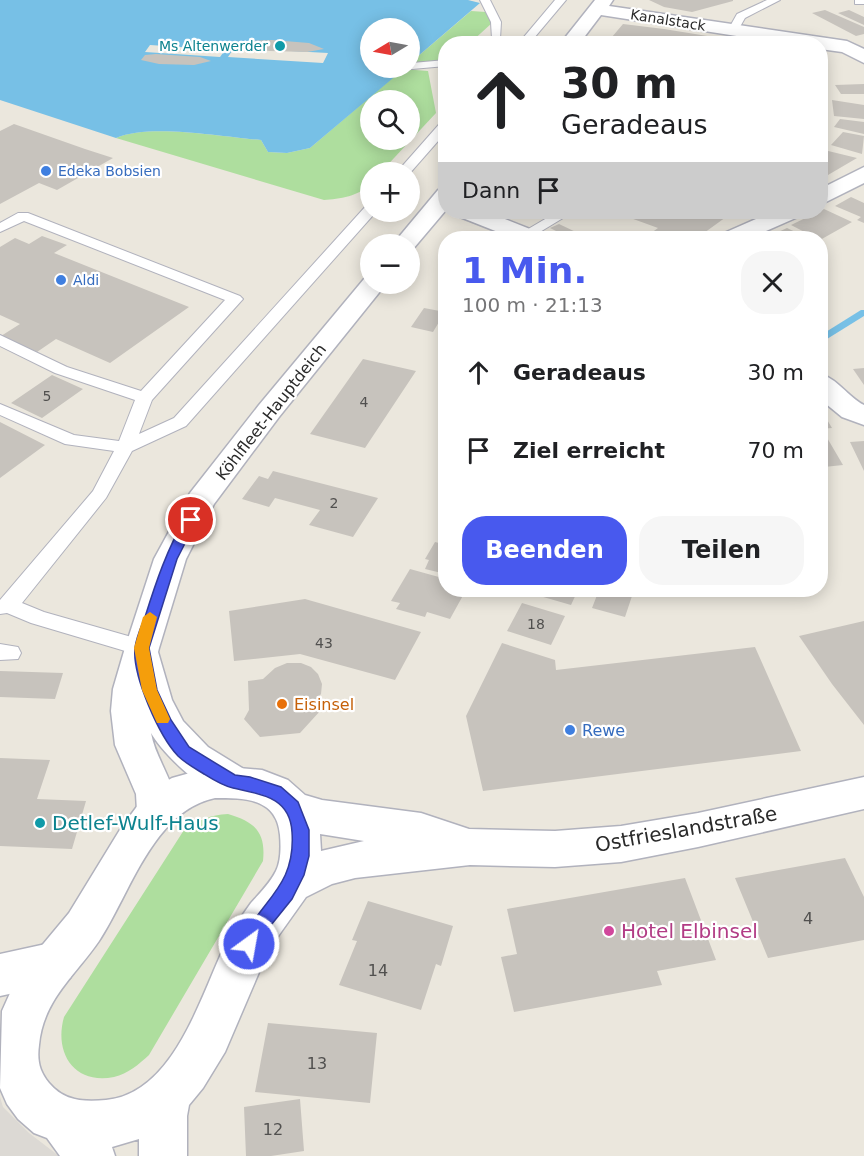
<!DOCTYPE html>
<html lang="de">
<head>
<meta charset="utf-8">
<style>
	:root { --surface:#fff; --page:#f6f6f6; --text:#202124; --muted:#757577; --accent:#4859ee }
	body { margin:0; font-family:"DejaVu Sans",sans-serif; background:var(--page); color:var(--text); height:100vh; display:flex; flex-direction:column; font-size:22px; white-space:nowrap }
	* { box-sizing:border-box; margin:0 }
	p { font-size:20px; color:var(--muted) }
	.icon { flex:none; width:33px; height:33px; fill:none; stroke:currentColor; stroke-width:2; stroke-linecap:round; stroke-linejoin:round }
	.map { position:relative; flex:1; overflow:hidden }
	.details { position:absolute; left:438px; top:231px; width:390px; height:366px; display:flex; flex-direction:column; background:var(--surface); border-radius:24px; box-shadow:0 3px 15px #0003 }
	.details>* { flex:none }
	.top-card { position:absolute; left:438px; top:36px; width:390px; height:183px; border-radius:24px; box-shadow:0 3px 15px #0003; background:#fff; color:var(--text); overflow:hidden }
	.needle { width:39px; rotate:260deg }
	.controls { position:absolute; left:360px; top:18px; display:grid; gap:12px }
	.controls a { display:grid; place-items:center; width:60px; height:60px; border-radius:50%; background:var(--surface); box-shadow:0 3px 15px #0003; font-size:30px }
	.pin { position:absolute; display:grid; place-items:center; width:51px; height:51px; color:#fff; margin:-26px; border:3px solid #fff; border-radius:50%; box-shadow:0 2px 6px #0007 }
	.me { position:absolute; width:66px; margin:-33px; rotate:32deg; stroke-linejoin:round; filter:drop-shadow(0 0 4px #0008) }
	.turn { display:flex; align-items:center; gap:21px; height:126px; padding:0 24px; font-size:27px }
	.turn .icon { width:78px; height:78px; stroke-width:2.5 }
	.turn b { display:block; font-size:42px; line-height:51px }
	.then { display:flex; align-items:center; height:57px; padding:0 24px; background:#0003; gap:12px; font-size:22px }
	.round { display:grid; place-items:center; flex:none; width:63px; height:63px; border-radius:24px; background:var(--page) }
	.headline { display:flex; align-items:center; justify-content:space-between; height:102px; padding:0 24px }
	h1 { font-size:36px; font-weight:700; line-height:45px; color:var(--accent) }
	.action { display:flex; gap:12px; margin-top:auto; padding:12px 24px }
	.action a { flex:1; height:69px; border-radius:24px; background:var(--accent); color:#fff; font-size:24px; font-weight:700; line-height:69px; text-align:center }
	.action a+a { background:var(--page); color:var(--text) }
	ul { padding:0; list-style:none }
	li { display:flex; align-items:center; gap:18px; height:78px; padding:0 24px }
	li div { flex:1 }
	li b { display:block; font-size:22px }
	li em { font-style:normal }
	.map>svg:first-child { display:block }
	.green { fill:#aede9e; fill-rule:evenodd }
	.plaza { fill:#dcd9d4 }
	.water { fill:#77c0e6 }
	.pier { fill:#ebe7dd }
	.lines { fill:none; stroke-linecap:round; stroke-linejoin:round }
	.stream { fill:#77c0e6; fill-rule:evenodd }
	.building { fill:#c7c3bd }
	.service-casing { stroke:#b1b2bd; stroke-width:2 }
	.minor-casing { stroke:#b1b2bd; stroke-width:3 }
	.tertiary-casing { stroke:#b1b2bd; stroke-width:3 }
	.service { fill:#fff; fill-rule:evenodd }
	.minor { fill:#fff; fill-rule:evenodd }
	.tertiary { fill:#fff; fill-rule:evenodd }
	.route { fill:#4859ee; stroke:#2f3a9b; stroke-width:1.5 }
	.slow { fill:#f59e0b }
	.culture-dot { fill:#0f9aa8; stroke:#fff; stroke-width:2 }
	.shop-dot { fill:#3f7fe0; stroke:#fff; stroke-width:2 }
	.food-dot { fill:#e8710a; stroke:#fff; stroke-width:2 }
	.hotel-dot { fill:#d1479c; stroke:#fff; stroke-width:2 }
	.labels { text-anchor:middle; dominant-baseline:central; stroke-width:4.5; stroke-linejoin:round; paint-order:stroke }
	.far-street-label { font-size:14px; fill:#2a2a2a; stroke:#fff }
	.far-culture-label { font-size:14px; fill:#0d838f; stroke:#fff; text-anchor:end }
	.far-shop-label { font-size:14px; fill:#366cbe; stroke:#fff; text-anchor:start }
	.number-label { font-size:14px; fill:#51504f }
	.street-label { font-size:16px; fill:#2a2a2a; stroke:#fff }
	.food-label { font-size:16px; fill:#c56008; stroke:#fff; text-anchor:start }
	.shop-label { font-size:16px; fill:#366cbe; stroke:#fff; text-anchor:start }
	.near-number-label { font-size:16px; fill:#51504f }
	.near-culture-label { font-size:20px; fill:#0d838f; stroke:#fff; text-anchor:start }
	.near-street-label { font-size:20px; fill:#2a2a2a; stroke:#fff }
	.near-hotel-label { font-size:20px; fill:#b23c85; stroke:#fff; text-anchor:start }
</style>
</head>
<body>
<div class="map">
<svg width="864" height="1156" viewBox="0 0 864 1156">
	<rect width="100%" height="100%" fill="#ebe7dd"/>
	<path class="green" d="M471 11 486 12 492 23 470 43 446 44 445 58 432 63H410Z
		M403 69 428 71 436 113 381 172H370V184C360 196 339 199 324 200L116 138C149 123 223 137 261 140L268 152 287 153 310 148ZM370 100H410V140H370Z
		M228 814C255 822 266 832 263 861L149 1055C139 1064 128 1074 114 1077 73 1085 54 1052 64 1017L184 830C199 820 210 815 228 814Z"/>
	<path class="plaza" d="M0 1097 3 1107 29 1133 59 1156H0Z"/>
	<path class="water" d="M0 0H468L480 3 410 63V28H370V68H405L310 148 287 153 268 152 261 140C223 137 150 123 116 138L0 100Z"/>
	<path class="pier" d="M150 45 225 50 220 57 145 52Z
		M234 48 328 53 323 63 228 57Z"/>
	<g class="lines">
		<path class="stream" d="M861 310H864V316L827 339H821V335Z"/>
	</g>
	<path class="building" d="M649 0H733V1L692 12 664 7Z
		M825 10 864 27V34L856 36 812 13Z
		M849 10 864 17V25L838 13Z
		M623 24 664 29 732 40 729 44H606Z
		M272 40 309 43 324 49 307 52 270 51 247 49 239 44 248 41Z
		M156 54 200 57 211 61 194 65 159 64 141 60 145 55Z
		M864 84V94H841L835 85Z
		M832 100 864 105V119L834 116Z
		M840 119 864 122V134L834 127Z
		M14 124 85 149 113 158 57 190 39 183 0 204V131Z
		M843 132 864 136 862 154 831 145Z
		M820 149 857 158 828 175 820 172Z
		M851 197 864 203V223L857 220 861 217 835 206Z
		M824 209 852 222 820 240 791 225Z
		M614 212H733L697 238H644L658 228Z
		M559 224 578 233 570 238 550 228Z
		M787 228 808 238H765Z
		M42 236 67 245 54 253 189 307 110 363 56 339 37 352 1 336 20 324 0 315V247L15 238 29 244Z
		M424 308 445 312 433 332 411 327Z
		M363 359 416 371 365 448 310 434Z
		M864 368V385L853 369Z
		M52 375 83 389 42 418 11 403Z
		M820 408 832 428 820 429Z
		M0 422 45 445 0 478Z
		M826 436 843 465 824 467 820 459V437Z
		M864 441V471L850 442Z
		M273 471 378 498 353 537 309 525 320 510 275 498 269 507 242 499 259 476 268 479Z
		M443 537 446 538V574L425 569 429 560 425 559 435 542 439 543Z
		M410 569 446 579V590H466L450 619 427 612 425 617 396 609 400 603 391 601Z
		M527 590H578L571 605 526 592Z
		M599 590H634L625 617 592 608Z
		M305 599 421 632 395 680 300 654 234 661 229 611Z
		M522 603 565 616 551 645 507 631Z
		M864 621V725L832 684 799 636Z
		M502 643 555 660 556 670 755 647 801 751 483 791 466 716Z
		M287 663H301L311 667 318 674 322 684 321 694 313 703 321 710 300 733 260 737 244 719 249 710 248 681 263 679 275 668Z
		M0 671 63 673 55 699 0 697Z
		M0 758 50 760 37 799 86 801 72 849 0 846Z
		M845 858 864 897V940L768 958 735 878Z
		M685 878 716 960 657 971 662 985 514 1012 501 957 517 954 507 909Z
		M368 901 453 926 441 966 436 964 421 1010 339 985 357 941 352 940Z
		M268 1023 377 1033 370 1103 255 1092Z
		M300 1099 304 1151 271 1156H246L244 1107Z"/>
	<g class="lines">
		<defs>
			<path id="service" d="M480 0H490L501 22 500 39H492L491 22Z
				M555 0H566L529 44H518Z
				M767 0H780L745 18 737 32H729L728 30 737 14Z
				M855 0H864V4H855Z
				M753 30 758 33 754 44H743L749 31Z
				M446 60V66L412 69 407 68 412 63Z
				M446 120V132L410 173 397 172 442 121Z
				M370 206V212L375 213 186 426 132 451 106 498 22 603 44 612 149 642 152 648 149 654 142 656 31 623 7 613 0 614V600L93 491 114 451 65 444 0 415V404L74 435 119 441 135 400 55 373 0 346V335L67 367 141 391 225 300 24 221 0 232V223L18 213H28L240 296 243 299 152 400 139 434 174 418 365 207Z
				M557 212H573L530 238H522L518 235Z
				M0 644 18 647 21 653 18 659 0 660Z"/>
			<path id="minor" d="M595 0H613L609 6 847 41 864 49V63L842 52 820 49V44H788L601 15 579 44H560Z
				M864 167V183L820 205V189Z
				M446 188V210L413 249 410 250V244H393L438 190Z
				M456 212H487L540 233 544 238H513L460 217Z
				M772 212H802L798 217 750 238H720L724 233Z
				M370 277V284H386L279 417 214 504 186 559 159 648 158 652 172 700 183 721 208 747 247 771 252 782 247 793C243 795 237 798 233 798 209 799 162 753 151 733 156 764 186 793 171 823L157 828 143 823 137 811 136 794 115 745 111 711 113 689 125 648 154 559 190 493 259 405 364 279Z
				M820 374C837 378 848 397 864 405V425L842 417 820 399Z
				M55 942 70 948 77 963 70 978 55 984 0 996V954Z"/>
			<path id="tertiary" d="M215 766 262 770 288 780 305 795 322 800 421 813 469 829 555 831 621 826 698 813 864 777V809L698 847 621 862 555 867 470 865 355 878 332 884 306 897 269 949 225 1052 203 1088 189 1105 187 1116V1156H139V1139L112 1147 115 1156H60L47 1138 34 1133 18 1119 7 1104 0 1088 2 1011 19 973 69 913 121 828 144 797 156 787 172 778ZM215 798C245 798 277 798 280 835 281 847 281 861 276 871 270 883 260 893 251 903 243 914 236 925 229 937 202 989 177 1093 106 1100 83 1102 64 1101 49 1083 39 1071 37 1060 39 1045 43 1000 75 976 99 941 130 894 153 811 215 798ZM320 834 364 841 321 851Z"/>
		</defs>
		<use href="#service" class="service-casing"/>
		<use href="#minor" class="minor-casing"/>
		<use href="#tertiary" class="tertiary-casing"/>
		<use href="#service" class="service"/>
		<use href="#minor" class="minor"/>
		<use href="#tertiary" class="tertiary"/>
	</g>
	<path class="route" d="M191 515 197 520 177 559 149 648 157 690 171 720 189 747 235 775 250 777 281 787 298 802 309 830V856L304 875 292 899 263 935 255 950 249 953 243 950 240 944C260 900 296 888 292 832 290 796 259 794 233 788 223 786 212 779 204 774 196 769 185 763 178 756 159 736 132 675 135 648 136 638 141 627 145 617 156 582 167 549 186 517Z"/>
	<path class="slow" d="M150 612 157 617 149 648 157 690 170 719 168 723H157L142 690 134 648 143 617Z"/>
	<g class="culture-dot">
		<circle cx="280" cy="46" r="6"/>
		<circle cx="40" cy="823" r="6"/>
	</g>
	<g class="shop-dot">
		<circle cx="46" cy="171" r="6"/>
		<circle cx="61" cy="280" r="6"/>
		<circle cx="570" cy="730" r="6"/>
	</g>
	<circle class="food-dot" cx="282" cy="704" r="6"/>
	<circle class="hotel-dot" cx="609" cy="931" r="6"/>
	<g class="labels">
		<g class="far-street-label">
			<text transform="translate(668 20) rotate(9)">Kanalstack</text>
		</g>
		<g class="far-culture-label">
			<text x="268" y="46">Ms Altenwerder</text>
		</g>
		<g class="far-shop-label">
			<text x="58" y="171">Edeka Bobsien</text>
			<text x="73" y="280">Aldi</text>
		</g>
		<g class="number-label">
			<text x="47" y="396">5</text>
			<text x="364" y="402">4</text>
			<text x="334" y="503">2</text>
			<text x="536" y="624">18</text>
			<text x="324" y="643">43</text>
		</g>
		<g class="street-label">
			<text transform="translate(271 412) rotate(-52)">Köhlfleet-Hauptdeich</text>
		</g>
		<g class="food-label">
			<text x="294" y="704">Eisinsel</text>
		</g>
		<g class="shop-label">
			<text x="582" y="730">Rewe</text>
		</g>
		<g class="near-number-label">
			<text x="808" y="918">4</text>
			<text x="378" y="970">14</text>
			<text x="317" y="1063">13</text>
			<text x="273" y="1129">12</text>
		</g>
		<g class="near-culture-label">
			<text x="52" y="823">Detlef-Wulf-Haus</text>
		</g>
		<g class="near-street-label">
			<text transform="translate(686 829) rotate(-10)">Ostfrieslandstraße</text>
		</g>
		<g class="near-hotel-label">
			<text x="621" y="931">Hotel Elbinsel</text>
		</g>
	</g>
</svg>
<div class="controls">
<a><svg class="needle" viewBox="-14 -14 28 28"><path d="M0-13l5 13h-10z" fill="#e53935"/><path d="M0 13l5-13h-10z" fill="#757577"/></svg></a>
<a><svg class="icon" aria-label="search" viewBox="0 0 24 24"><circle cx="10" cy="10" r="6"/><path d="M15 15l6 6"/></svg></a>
<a>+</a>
<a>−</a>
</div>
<div class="pin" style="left:191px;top:520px;background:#d93025"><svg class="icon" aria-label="arrive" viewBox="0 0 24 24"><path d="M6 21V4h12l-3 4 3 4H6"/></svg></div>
<svg class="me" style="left:249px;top:944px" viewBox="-20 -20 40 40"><circle r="17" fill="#4859ee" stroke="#fff" stroke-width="3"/><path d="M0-11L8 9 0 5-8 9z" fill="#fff"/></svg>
<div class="top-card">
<div class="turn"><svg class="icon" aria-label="ahead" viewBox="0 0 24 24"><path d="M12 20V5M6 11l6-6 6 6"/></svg><div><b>30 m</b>Geradeaus</div></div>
<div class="then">Dann<svg class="icon" aria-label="arrive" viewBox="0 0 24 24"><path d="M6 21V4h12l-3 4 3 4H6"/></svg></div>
</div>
<section class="details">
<div class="headline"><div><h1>1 Min.</h1><p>100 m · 21:13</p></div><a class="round"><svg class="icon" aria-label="close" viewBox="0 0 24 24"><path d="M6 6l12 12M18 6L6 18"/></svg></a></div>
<ul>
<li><svg class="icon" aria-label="ahead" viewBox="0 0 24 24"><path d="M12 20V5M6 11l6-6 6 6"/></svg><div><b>Geradeaus</b></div><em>30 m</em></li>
<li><svg class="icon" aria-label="arrive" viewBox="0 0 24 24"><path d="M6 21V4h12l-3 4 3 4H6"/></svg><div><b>Ziel erreicht</b></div><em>70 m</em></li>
</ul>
<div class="action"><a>Beenden</a><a>Teilen</a></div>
</section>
</div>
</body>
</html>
